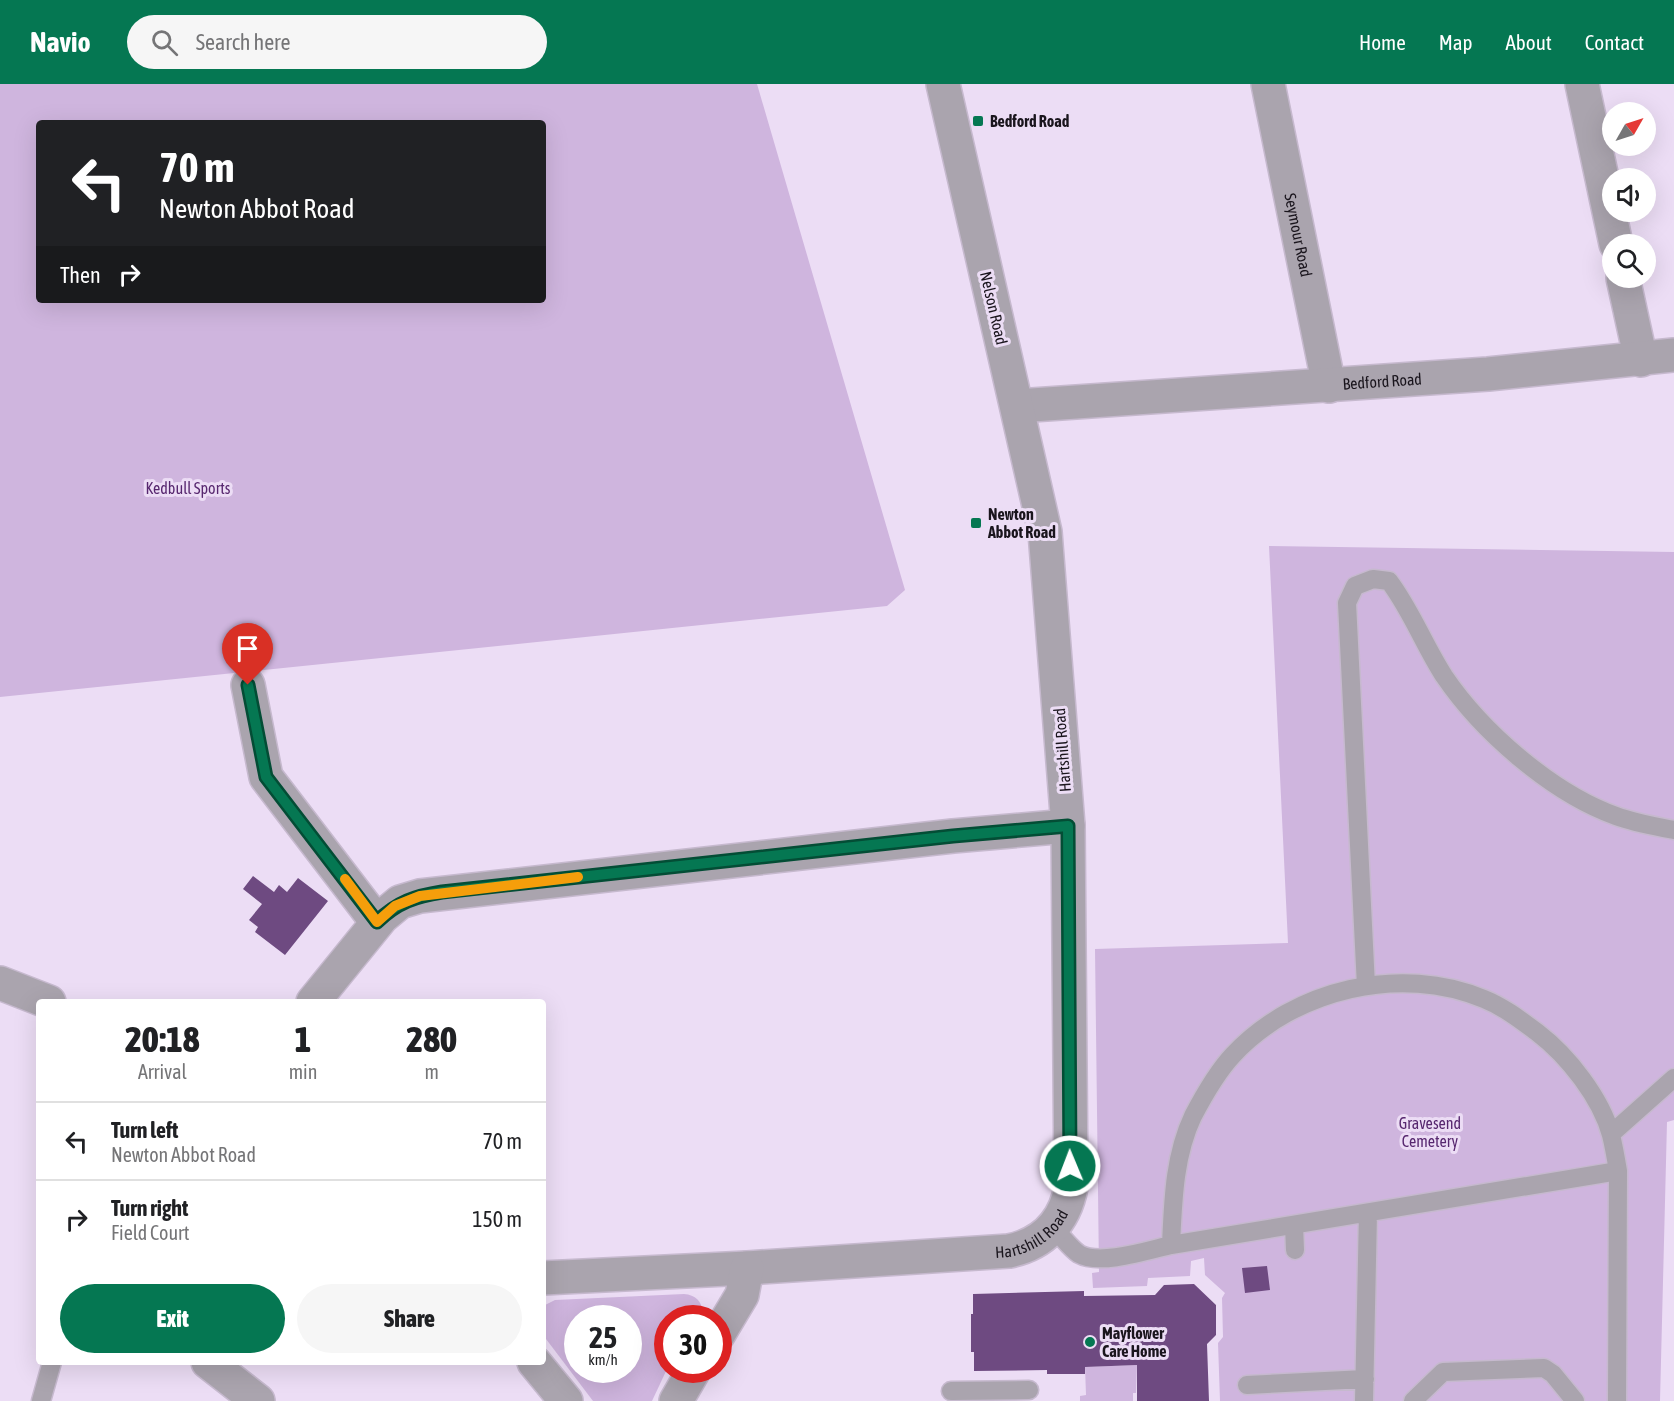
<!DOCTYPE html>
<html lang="en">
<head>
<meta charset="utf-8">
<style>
	:root { --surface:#fff; --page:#f6f6f6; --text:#202124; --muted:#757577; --line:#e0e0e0; --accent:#057752 }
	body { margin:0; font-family:"Asap Condensed",sans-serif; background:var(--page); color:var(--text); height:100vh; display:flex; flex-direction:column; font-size:22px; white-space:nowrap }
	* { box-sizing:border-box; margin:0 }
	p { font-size:20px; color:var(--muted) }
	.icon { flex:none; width:33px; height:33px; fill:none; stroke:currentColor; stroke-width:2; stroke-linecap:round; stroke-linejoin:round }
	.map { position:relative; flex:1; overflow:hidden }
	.sheet { position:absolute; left:36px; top:915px; width:510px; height:366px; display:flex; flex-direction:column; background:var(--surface); border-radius:6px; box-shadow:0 6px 24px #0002 }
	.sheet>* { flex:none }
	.banner { position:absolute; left:36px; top:36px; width:510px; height:183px; border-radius:6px; box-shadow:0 6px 24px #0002; background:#202124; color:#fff; overflow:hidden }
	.needle { width:39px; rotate:51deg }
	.buttons { position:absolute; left:1602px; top:18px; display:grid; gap:12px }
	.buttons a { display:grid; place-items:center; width:54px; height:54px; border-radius:50%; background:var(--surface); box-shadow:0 6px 24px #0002; font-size:30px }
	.speed { position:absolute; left:564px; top:1221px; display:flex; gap:12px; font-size:30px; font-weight:700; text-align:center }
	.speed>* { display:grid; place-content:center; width:78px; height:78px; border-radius:50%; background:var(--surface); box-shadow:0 6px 24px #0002; line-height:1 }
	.speed small { font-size:15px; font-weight:400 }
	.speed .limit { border:9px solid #d22; background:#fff; color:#111 }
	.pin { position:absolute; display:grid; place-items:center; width:51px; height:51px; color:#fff; margin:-62px -26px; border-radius:50% 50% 50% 0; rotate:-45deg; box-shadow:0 0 6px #0007 }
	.pin .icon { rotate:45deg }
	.me { position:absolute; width:66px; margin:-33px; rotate:359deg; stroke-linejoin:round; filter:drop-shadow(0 0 4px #0008) }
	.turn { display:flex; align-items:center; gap:21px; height:126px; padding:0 24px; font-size:27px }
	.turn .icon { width:78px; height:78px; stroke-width:2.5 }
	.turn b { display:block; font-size:42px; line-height:51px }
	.then { display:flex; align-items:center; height:57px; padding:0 24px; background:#0003; gap:12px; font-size:22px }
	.eta { display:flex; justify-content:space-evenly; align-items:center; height:102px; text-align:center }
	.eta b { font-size:36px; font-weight:800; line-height:42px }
	.action { display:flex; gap:12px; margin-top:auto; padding:12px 24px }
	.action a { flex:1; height:69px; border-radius:36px; background:var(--accent); color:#fff; font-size:24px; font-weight:800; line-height:69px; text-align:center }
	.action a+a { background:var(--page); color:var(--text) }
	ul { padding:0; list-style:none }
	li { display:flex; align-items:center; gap:18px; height:78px; padding:0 24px; border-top:2px solid var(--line) }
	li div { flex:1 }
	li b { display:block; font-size:22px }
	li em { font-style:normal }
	header { display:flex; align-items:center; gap:36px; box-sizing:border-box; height:84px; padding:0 30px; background:var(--accent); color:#fff }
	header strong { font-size:28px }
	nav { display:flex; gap:33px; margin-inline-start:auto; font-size:21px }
	.search { width:420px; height:54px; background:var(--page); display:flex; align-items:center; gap:15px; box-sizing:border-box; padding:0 21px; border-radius:33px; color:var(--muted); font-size:22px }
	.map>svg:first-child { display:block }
	.green { fill:#cfb5de; fill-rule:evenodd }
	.building { fill:#6e4a81 }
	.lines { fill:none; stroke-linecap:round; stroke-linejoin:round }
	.lane-casing { stroke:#c6b9ce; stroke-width:21 }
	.street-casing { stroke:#c6b9ce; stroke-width:36 }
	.lane { stroke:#aaa4ae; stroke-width:18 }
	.street { stroke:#aaa4ae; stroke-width:33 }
	.route-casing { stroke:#034d35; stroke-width:15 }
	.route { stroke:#057752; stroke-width:10 }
	.slow { stroke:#f59e0b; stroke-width:10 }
	.poi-dot { fill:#057752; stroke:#ecddf5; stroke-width:2 }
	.labels { text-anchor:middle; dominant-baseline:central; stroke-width:6; stroke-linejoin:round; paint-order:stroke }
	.poi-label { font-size:16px; font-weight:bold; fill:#1a151d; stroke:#ecddf5; text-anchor:start }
	.street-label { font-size:16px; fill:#1a151d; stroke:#ecddf5 }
	.park-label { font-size:16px; fill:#57276f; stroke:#ecddf5 }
</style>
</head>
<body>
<header>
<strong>Navio</strong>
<div class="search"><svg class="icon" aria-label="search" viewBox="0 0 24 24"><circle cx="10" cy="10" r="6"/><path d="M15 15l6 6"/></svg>Search here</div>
<nav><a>Home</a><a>Map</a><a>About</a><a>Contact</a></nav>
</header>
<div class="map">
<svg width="1674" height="1317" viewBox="0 0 1674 1317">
	<rect width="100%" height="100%" fill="#ecddf5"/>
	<path class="green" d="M0 0H757L905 506 887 522 0 613ZM39 39H543V216H39Z
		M1269 462 1674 468V1036L1667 1038 1660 1317H1220L1218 1259 1223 1253 1222 1214 1225 1209 1205 1191 1204 1174 1191 1177 1190 1192 1148 1194 1147 1202 1093 1204 1092 1189 1099 1188 1095 865 1288 859Z
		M684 1210C698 1211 705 1221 701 1234H668L667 1285 652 1317H593L543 1251V1222L555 1216ZM628 1234V1286H578V1234Z
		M1137 1281 1136 1309H1133V1317H1080V1312L1086 1311 1085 1283Z"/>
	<path class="building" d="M253 792 274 808 279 801 287 808 298 794 328 817 285 871 255 848 258 843 249 836 262 820 243 805Z
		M1267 1182 1270 1206 1245 1209 1242 1184Z
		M1194 1200 1216 1221V1251L1207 1260 1209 1317H1137V1281L1085 1283V1290H1047V1286L974 1287V1268H971V1230H973V1210L1084 1207V1212L1155 1211 1164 1201Z"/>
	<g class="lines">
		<defs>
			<path id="lane" d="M1366 902 1347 519 1355 502 1373 495 1389 497C1411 526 1424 561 1444 592 1482 648 1552 709 1616 732 1635 739 1654 742 1674 746
				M1611 1050 1674 994
				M1294 1141 1295 1166
				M1053 1144C1061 1151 1070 1164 1079 1170 1100 1182 1149 1166 1171 1161L1618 1087 1617 1317
				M1171 1161C1173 1118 1174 1072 1193 1032 1204 1011 1217 988 1233 971 1294 905 1401 880 1484 915 1504 923 1522 937 1538 949 1568 972 1601 1014 1611 1051 1614 1063 1616 1075 1618 1087
				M1247 1301 1365 1295
				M951 1307 1029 1306
				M41 1317 52 1278
				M1364 1317 1368 1129
				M1413 1317 1443 1288 1544 1284 1553 1290 1575 1317"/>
			<g id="street">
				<path id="s1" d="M1268 0 1329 302"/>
				<path d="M1582 0 1616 160"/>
				<path d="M1623 194 1641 276"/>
				<path id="s2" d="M1017 322 1488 290 1674 271"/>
				<path d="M248 601 266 693 377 838"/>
				<path d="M0 899 49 918"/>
				<path d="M313 918 382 833 400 818 420 812 953 752 1068 742"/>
				<path id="s3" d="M543 1194 747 1184 1009 1167C1043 1160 1065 1137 1071 1103L1068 742 1045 448 943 0"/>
				<path d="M718 1251 742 1211 747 1184"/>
				<path d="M208 1278 258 1317"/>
				<path d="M534 1278 566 1317"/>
				<path d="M676 1317 694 1286"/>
			</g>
		</defs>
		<use href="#lane" class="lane-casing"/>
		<use href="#street" class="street-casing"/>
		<use href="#lane" class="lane"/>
		<use href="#street" class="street"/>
	</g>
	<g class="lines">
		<defs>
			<path id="route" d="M248 601 266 693 377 838C397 818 416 812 442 808L953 752 1068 742 1070 1082"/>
		</defs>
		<use href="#route" class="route-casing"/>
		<use href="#route" class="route"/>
		<path class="slow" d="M345 795 377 838 395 822 420 812 578 793"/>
	</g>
	<g class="poi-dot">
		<rect x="972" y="31" width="12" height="12" rx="3"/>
		<rect x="970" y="433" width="12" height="12" rx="3"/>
		<circle cx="1090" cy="1258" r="6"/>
	</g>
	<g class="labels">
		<g class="poi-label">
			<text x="990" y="37">Bedford Road</text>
			<text x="988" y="430">Newton<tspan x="988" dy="18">Abbot Road</tspan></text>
			<text x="1102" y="1249">Mayflower<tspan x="1102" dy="18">Care Home</tspan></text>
		</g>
		<g class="street-label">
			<text stroke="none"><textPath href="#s1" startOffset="154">Seymour Road</textPath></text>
			<text transform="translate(994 224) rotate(77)">Nelson Road</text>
			<text stroke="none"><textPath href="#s2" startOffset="366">Bedford Road</textPath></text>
			<text transform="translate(1062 666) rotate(-94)">Hartshill Road</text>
			<text stroke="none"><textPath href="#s3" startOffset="495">Hartshill Road</textPath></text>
		</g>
		<g class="park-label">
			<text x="188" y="404">Kedbull Sports</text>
			<text x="1430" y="1039">Gravesend<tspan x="1430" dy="18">Cemetery</tspan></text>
		</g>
	</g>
</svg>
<div class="buttons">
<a><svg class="needle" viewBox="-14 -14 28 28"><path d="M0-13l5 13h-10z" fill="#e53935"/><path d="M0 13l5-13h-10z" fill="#757577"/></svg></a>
<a><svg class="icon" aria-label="sound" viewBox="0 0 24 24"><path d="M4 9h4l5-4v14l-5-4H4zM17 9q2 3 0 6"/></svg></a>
<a><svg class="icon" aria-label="search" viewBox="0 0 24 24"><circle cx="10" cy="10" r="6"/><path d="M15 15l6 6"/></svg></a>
</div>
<div class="speed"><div>25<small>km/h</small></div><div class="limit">30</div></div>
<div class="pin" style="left:248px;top:601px;background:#d93025"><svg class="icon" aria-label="arrive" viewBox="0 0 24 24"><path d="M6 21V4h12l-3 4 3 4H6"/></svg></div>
<svg class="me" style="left:1070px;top:1082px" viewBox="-20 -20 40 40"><circle r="17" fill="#057752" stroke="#fff" stroke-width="3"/><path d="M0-11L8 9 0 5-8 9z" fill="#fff"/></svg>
<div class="banner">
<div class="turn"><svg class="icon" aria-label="left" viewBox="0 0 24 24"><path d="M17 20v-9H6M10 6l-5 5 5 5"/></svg><div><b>70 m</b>Newton Abbot Road</div></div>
<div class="then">Then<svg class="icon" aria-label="right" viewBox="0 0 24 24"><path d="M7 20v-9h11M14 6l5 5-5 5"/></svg></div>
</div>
<section class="sheet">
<div class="eta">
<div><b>20:18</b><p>Arrival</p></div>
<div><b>1</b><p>min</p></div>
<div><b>280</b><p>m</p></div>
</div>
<ul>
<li><svg class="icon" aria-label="left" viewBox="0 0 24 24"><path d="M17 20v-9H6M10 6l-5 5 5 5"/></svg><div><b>Turn left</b><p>Newton Abbot Road</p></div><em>70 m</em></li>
<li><svg class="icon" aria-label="right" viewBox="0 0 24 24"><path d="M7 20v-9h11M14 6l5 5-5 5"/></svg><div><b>Turn right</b><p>Field Court</p></div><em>150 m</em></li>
</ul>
<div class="action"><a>Exit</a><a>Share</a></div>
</section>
</div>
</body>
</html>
